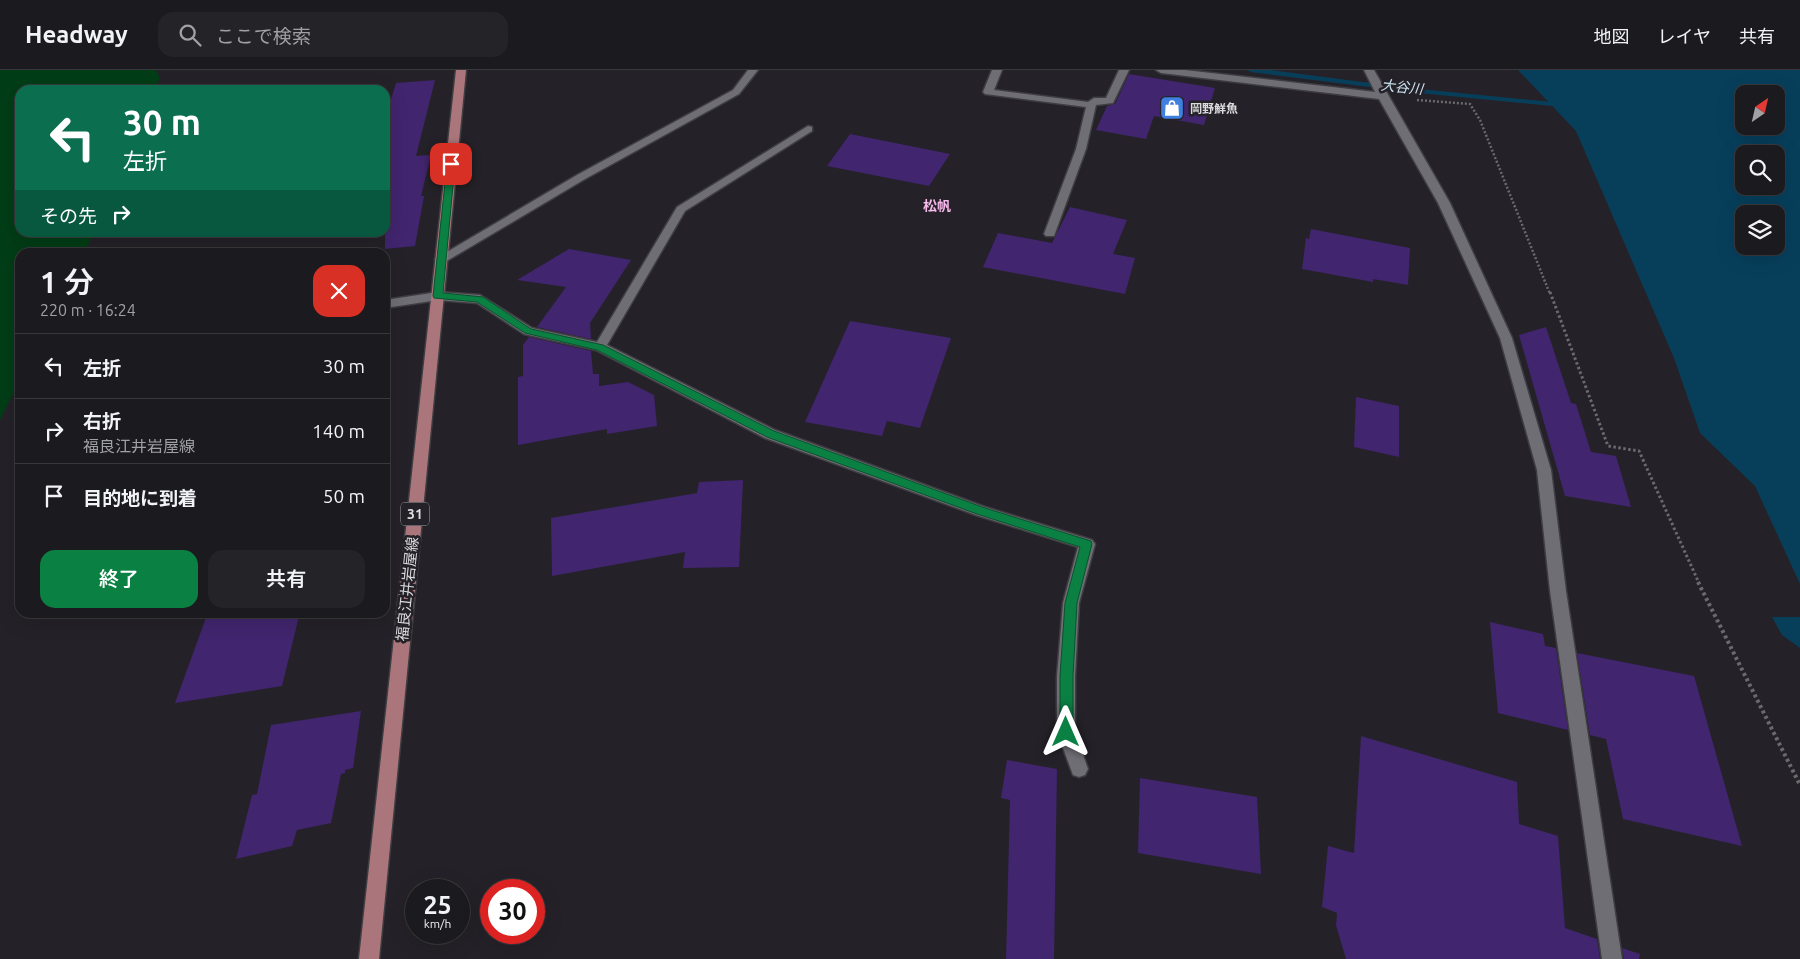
<!DOCTYPE html>
<html lang="ja">
<head>
<meta charset="utf-8">
<style>
	:root { --surface:#1b1a1e; --page:#242327; --text:#f1f3f6; --muted:#a0a1a4; --line:#39383c; --accent:#0b8043 }
	body { margin:0; font-family:Ubuntu,"Noto Sans JP",sans-serif; background:var(--page); color:var(--text); height:100vh; display:flex; flex-direction:column; font-size:19px; white-space:nowrap }
	* { box-sizing:border-box; margin:0 }
	p { font-size:16px; color:var(--muted) }
	.icon { flex:none; width:28px; height:28px; fill:none; stroke:currentColor; stroke-width:2; stroke-linecap:round; stroke-linejoin:round }
	.map { position:relative; flex:1; overflow:hidden }
	.side { position:absolute; left:15px; top:178px; width:375px; height:370px; display:flex; flex-direction:column; background:var(--surface); border-radius:15px; box-shadow:0 5px 20px #0002,0 0 0 1px var(--line) }
	.side>* { flex:none }
	.guide { position:absolute; left:15px; top:15px; width:375px; height:152px; border-radius:15px; box-shadow:0 5px 20px #0002,0 0 0 1px var(--line); background:#0b6e4f; color:#fff; overflow:hidden }
	.needle { width:32px; rotate:34deg }
	.fabs { position:absolute; left:1735px; top:15px; display:grid; gap:10px }
	.fabs a { display:grid; place-items:center; width:50px; height:50px; border-radius:10px; background:var(--surface); box-shadow:0 5px 20px #0002,0 0 0 1px var(--line); font-size:25px }
	.speed { position:absolute; left:405px; top:809px; display:flex; gap:10px; font-size:25px; font-weight:700; text-align:center }
	.speed>* { display:grid; place-content:center; width:65px; height:65px; border-radius:50%; background:var(--surface); box-shadow:0 5px 20px #0002,0 0 0 1px var(--line); line-height:1 }
	.speed small { font-size:12px; font-weight:400 }
	.speed .limit { border:8px solid #d22; background:#fff; color:#111 }
	.pin { position:absolute; display:grid; place-items:center; width:42px; height:42px; color:#fff; margin:-21px; border-radius:10px; box-shadow:0 2px 8px #0006 }
	.me { position:absolute; width:55px; margin:-28px; rotate:0deg; stroke-linejoin:round; filter:drop-shadow(0 0 4px #0008) }
	.turn { display:flex; align-items:center; gap:18px; height:105px; padding:0 25px; font-size:22px }
	.turn .icon { width:65px; height:65px; stroke-width:2.5 }
	.turn b { display:block; font-size:35px; line-height:42px }
	.then { display:flex; align-items:center; height:48px; padding:0 25px; background:#0003; gap:10px; font-size:19px }
	.round { display:grid; place-items:center; flex:none; width:52px; height:52px; border-radius:15px; background:var(--page) }
	.headline { display:flex; align-items:center; justify-content:space-between; height:85px; padding:0 25px }
	h1 { font-size:30px; font-weight:600; line-height:38px }
	.action { display:flex; gap:10px; margin-top:auto; padding:10px 25px }
	.action a { flex:1; height:58px; border-radius:15px; background:var(--accent); color:#fff; font-size:20px; font-weight:600; line-height:58px; text-align:center }
	.action a+a { background:var(--page); color:var(--text) }
	ul { padding:0; list-style:none }
	li { display:flex; align-items:center; gap:15px; height:65px; padding:0 25px; border-top:1px solid var(--line) }
	li div { flex:1 }
	li b { display:block; font-size:19px }
	li em { font-style:normal }
	header { display:flex; align-items:center; gap:30px; box-sizing:border-box; height:70px; padding:0 25px; background:var(--surface); border-bottom:1px solid var(--line) }
	header strong { font-size:24px }
	nav { display:flex; gap:28px; margin-inline-start:auto; font-size:18px }
	.search { width:350px; height:45px; background:var(--page); display:flex; align-items:center; gap:12px; box-sizing:border-box; padding:0 18px; border-radius:15px; color:var(--muted); font-size:19px }
	.map>svg:first-child { display:block }
	.green { fill:#003d16 }
	.water { fill:#073f5b; fill-rule:evenodd }
	.lines { fill:none; stroke-linecap:round; stroke-linejoin:round }
	.stream { fill:#073f5b; fill-rule:evenodd }
	.building { fill:#41256e }
	.lane-casing { stroke:#3e3d42; stroke-width:3 }
	.street-casing { stroke:#3e3d42; stroke-width:3 }
	.primary-casing { stroke:#3e3d42; stroke-width:3 }
	.path-far2 { stroke:#6b696e; stroke-width:2.5; stroke-dasharray:2 2; stroke-linecap:butt }
	.path-far1 { stroke:#6b696e; stroke-width:3; stroke-dasharray:2.5 2.5; stroke-linecap:butt }
	.path { stroke:#6b696e; stroke-width:4; stroke-dasharray:3 3; stroke-linecap:butt }
	.lane { fill:#706e75; fill-rule:evenodd }
	.street { fill:#706e75; fill-rule:evenodd }
	.primary { fill:#ab767b; fill-rule:evenodd }
	.route { fill:#0b8043; stroke:#07532c }
	.labels { text-anchor:middle; dominant-baseline:central; stroke-width:5; stroke-linejoin:round; paint-order:stroke }
	.far-poi-label { font-size:12px; font-weight:bold; fill:#dbdadd; stroke:#242228; text-anchor:start }
	.far-water-label { font-size:14px; font-style:italic; fill:#cee4f2; stroke:#242228 }
	.far-neighbourhood-label { font-size:14px; font-weight:bold; fill:#f7b8ec; stroke:#242228 }
	.shield { fill:#242228; stroke:#a4a3a7; stroke-width:1 }
	.shield-label { font-size:14px; font-weight:bold; fill:#dbdadd }
	.street-label { font-size:15px; fill:#dbdadd; stroke:#242228 }
</style>
</head>
<body>
<header>
<strong>Headway</strong>
<div class="search"><svg class="icon" aria-label="search" viewBox="0 0 24 24"><circle cx="10" cy="10" r="6"/><path d="M15 15l6 6"/></svg>ここで検索</div>
<nav><a>地図</a><a>レイヤ</a><a>共有</a></nav>
</header>
<div class="map">
<svg width="1800" height="889" viewBox="0 0 1800 889">
	<rect width="100%" height="100%" fill="#242228"/>
	<path class="green" d="M0 0H156L160 8 154 20H20V162L93 163 85 182H20V310L0 350Z"/>
	<path class="water" d="M1518 0H1800V514L1755 416 1700 363 1674 288 1576 61ZM1744 24H1776V56H1744ZM1744 84H1776V116H1744ZM1744 144H1776V176H1744Z
		M1772 547H1800V578L1782 565Z"/>
	<g class="lines">
		<path class="stream" d="M1247 0H1270L1409 18 1552 32 1556 34 1552 36 1409 22 1251 2Z"/>
	</g>
	<path class="building" d="M1129 4 1215 18 1204 55 1154 46 1146 69 1096 60 1107 36 1115 34Z
		M435 10 416 86 431 85 421 126H424L415 176 385 179V49L396 13Z
		M850 64 950 84 929 116 827 96Z
		M1070 137 1127 150 1113 184 1135 188 1125 224 983 197 998 163 1052 173Z
		M1311 159 1410 178 1408 215 1373 209V212L1302 199 1306 168 1309 169Z
		M569 179 631 190 590 253 591 269 537 257 566 217 517 210Z
		M850 251 951 268 920 358 887 351 882 366 805 352Z
		M1546 257 1571 333 1576 334 1591 382 1616 386 1631 437 1565 426 1519 265Z
		M529 267 591 281 593 304H599V316L628 312 654 325 657 356 607 364V359L518 375V307L523 306V275Z
		M1356 327 1399 336V387L1354 377Z
		M743 410 739 497 683 498 685 482 552 506 551 448 697 423 699 412Z
		M208 542H300L282 616 175 633Z
		M1490 552 1543 564 1545 576 1556 578 1568 660 1498 643Z
		M1577 583 1694 606 1742 776 1623 749 1606 669 1590 665Z
		M361 641 353 698 345 700V703L341 704 331 753 297 760 292 776 236 789 252 725 257 724 271 655Z
		M1361 666 1517 712 1519 754 1558 766 1565 858 1597 869 1600 889H1346L1336 855 1337 843 1322 837 1328 776 1354 783Z
		M1007 690 1057 699 1054 889H1006L1010 730 1001 728Z
		M1140 708 1257 727 1261 804 1138 783Z
		M1622 878 1640 884 1639 889H1624Z"/>
	<g class="lines">
		<defs>
			<path id="lane" d="M748 0H758L739 24 585 109 445 192H437L435 189 577 105 733 20Z
				M992 0H1002L994 20 1088 32 1094 28H1106L1119 0H1129L1113 33 1096 35 1086 79 1054 166H1046L1044 164 1076 79 1086 37 985 24 983 22Z"/>
			<path id="street" d="M1156 0H1185L1375 22 1364 0H1374L1450 133 1512 268 1551 400 1566 521 1622 889H1602L1550 521 1537 400 1500 268 1438 133 1379 29 1161 3Z
				M808 56 812 57V61L685 141 607 275 775 360 985 437 1092 470 1095 474 1079 533 1075 606V662L1088 699 1085 705 1079 707 1073 705 1057 662V606L1063 533 1078 477 976 445 765 368 596 280 524 264 477 233 438 230 385 238V230L438 222 480 225 532 258 597 272 677 137Z"/>
			<path id="primary" d="M456 0H466L379 889H359Z"/>
		</defs>
		<use href="#lane" class="lane-casing"/>
		<use href="#street" class="street-casing"/>
		<use href="#primary" class="primary-casing"/>
		<path class="path-far2" d="M1417 30 1470 34 1480 50 1550 224"/>
		<path class="path-far1" d="M1550 222 1608 376 1639 381 1699 513"/>
		<path class="path" d="M1698 512 1800 715"/>
		<use href="#lane" class="lane"/>
		<use href="#street" class="street"/>
		<use href="#primary" class="primary"/>
	</g>
	<path class="route" d="M451 92 455 94 443 223 483 227 531 259 603 275 774 361 985 438 1091 471 1092 474 1077 533 1073 606V662L1071 666 1066 668 1062 666 1060 662V606L1065 533 1080 477 977 444 767 367 597 280 525 263 477 232 434 228 433 226 447 94Z"/>
	<defs>
		<symbol id="shop-square" viewBox="-11 -11 22 22"><rect x="-9" y="-9" width="18" height="18" rx="4" fill="#3f7fe0" stroke="#242228"/><path d="M-5-2.5h2.3a2.7 3.5 0 0 1 5.4 0H5L5.5 6h-11ZM-1.5-2.5h3a1.5 2.3 0 0 0-3 0Z" fill="#fff"/></symbol>
	</defs>
	<g fill-rule="evenodd">
		<use href="#shop-square" x="1158" y="24" width="28" height="28"/>
	</g>
	<g class="labels">
		<g class="far-poi-label">
			<text x="1190" y="38">岡野鮮魚</text>
		</g>
		<g class="far-water-label">
			<text transform="translate(1402 17) rotate(6)">大谷川</text>
		</g>
		<g class="far-neighbourhood-label">
			<text x="937" y="136">松帆</text>
		</g>
		<rect class="shield" x="401" y="432.5" width="28" height="23" rx="4"/>
		<g class="shield-label">
			<text x="415" y="444">31</text>
		</g>
		<g class="street-label">
			<text transform="translate(407 519) rotate(-84)">福良江井岩屋線</text>
		</g>
	</g>
</svg>
<div class="fabs">
<a><svg class="needle" viewBox="-14 -14 28 28"><path d="M0-13l5 13h-10z" fill="#e53935"/><path d="M0 13l5-13h-10z" fill="#a0a1a4"/></svg></a>
<a><svg class="icon" aria-label="search" viewBox="0 0 24 24"><circle cx="10" cy="10" r="6"/><path d="M15 15l6 6"/></svg></a>
<a><svg class="icon" aria-label="layers" viewBox="0 0 24 24"><path d="M12 4l9 5-9 5-9-5zM3 14l9 5 9-5"/></svg></a>
</div>
<div class="speed"><div>25<small>km/h</small></div><div class="limit">30</div></div>
<div class="pin" style="left:451px;top:94px;background:#d93025"><svg class="icon" aria-label="arrive" viewBox="0 0 24 24"><path d="M6 21V4h12l-3 4 3 4H6"/></svg></div>
<svg class="me" style="left:1066px;top:662px" viewBox="-20 -20 40 40"><path d="M0-17L14 15 0 8-14 15z" fill="#0b8043" stroke="#fff" stroke-width="4"/></svg>
<div class="guide">
<div class="turn"><svg class="icon" aria-label="left" viewBox="0 0 24 24"><path d="M17 20v-9H6M10 6l-5 5 5 5"/></svg><div><b>30 m</b>左折</div></div>
<div class="then">その先<svg class="icon" aria-label="right" viewBox="0 0 24 24"><path d="M7 20v-9h11M14 6l5 5-5 5"/></svg></div>
</div>
<section class="side">
<div class="headline"><div><h1>1 分</h1><p>220 m · 16:24</p></div><a class="round" style="background:#d93025;color:#fff"><svg class="icon" aria-label="close" viewBox="0 0 24 24"><path d="M6 6l12 12M18 6L6 18"/></svg></a></div>
<ul>
<li><svg class="icon" aria-label="left" viewBox="0 0 24 24"><path d="M17 20v-9H6M10 6l-5 5 5 5"/></svg><div><b>左折</b></div><em>30 m</em></li>
<li><svg class="icon" aria-label="right" viewBox="0 0 24 24"><path d="M7 20v-9h11M14 6l5 5-5 5"/></svg><div><b>右折</b><p>福良江井岩屋線</p></div><em>140 m</em></li>
<li><svg class="icon" aria-label="arrive" viewBox="0 0 24 24"><path d="M6 21V4h12l-3 4 3 4H6"/></svg><div><b>目的地に到着</b></div><em>50 m</em></li>
</ul>
<div class="action"><a>終了</a><a>共有</a></div>
</section>
</div>
</body>
</html>
